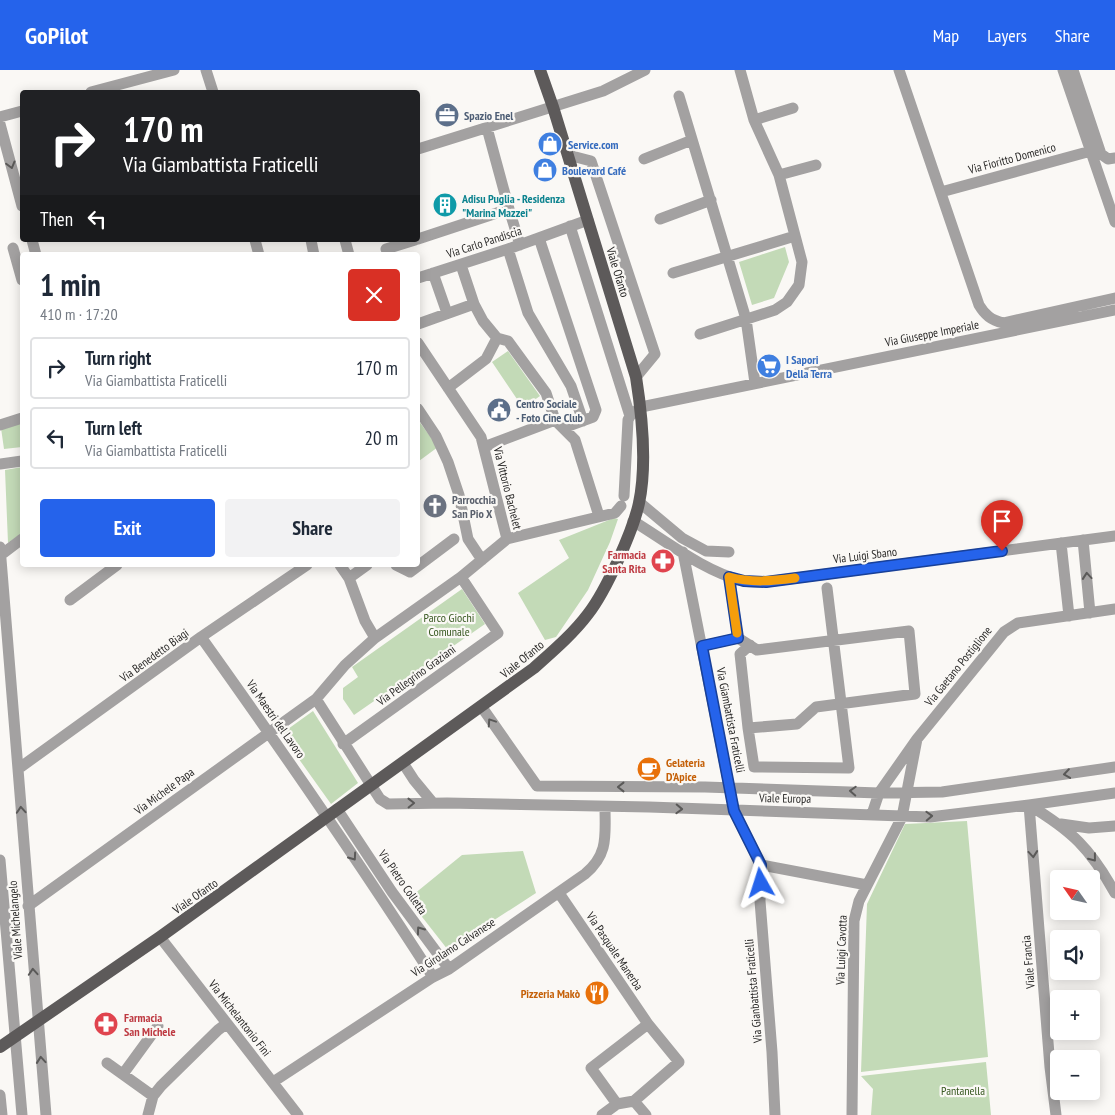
<!DOCTYPE html>
<html lang="en">
<head>
<meta charset="utf-8">
<style>
	:root { --surface:#fff; --page:#f2f2f3; --text:#1f2937; --muted:#747a83; --line:#e0e1e3; --accent:#2563eb }
	body { margin:0; font-family:"PT Sans Narrow",sans-serif; background:var(--page); color:var(--text); height:100vh; display:flex; flex-direction:column; font-size:19px; white-space:nowrap }
	* { box-sizing:border-box; margin:0 }
	p { font-size:16px; color:var(--muted) }
	.icon { flex:none; width:28px; height:28px; fill:none; stroke:currentColor; stroke-width:2; stroke-linecap:round; stroke-linejoin:round }
	.map { position:relative; flex:1; overflow:hidden }
	.sheet { position:absolute; left:20px; top:182px; width:400px; height:315px; display:flex; flex-direction:column; background:var(--surface); border-radius:5px; box-shadow:0 2px 12px #0003 }
	.sheet>* { flex:none }
	.banner { position:absolute; left:20px; top:20px; width:400px; height:152px; border-radius:5px; box-shadow:0 2px 12px #0003; background:#202124; color:#fff; overflow:hidden }
	.needle { width:32px; rotate:304deg }
	.tools { position:absolute; left:1050px; top:800px; display:grid; gap:10px }
	.tools a { display:grid; place-items:center; width:50px; height:50px; border-radius:5px; background:var(--surface); box-shadow:0 2px 12px #0003; font-size:25px }
	.pin { position:absolute; display:grid; place-items:center; width:42px; height:42px; color:#fff; margin:-51px -21px; border-radius:50% 50% 50% 0; rotate:-45deg; box-shadow:0 0 5px #0007 }
	.pin .icon { rotate:45deg }
	.me { position:absolute; width:55px; margin:-28px; rotate:354deg; stroke-linejoin:round; filter:drop-shadow(0 0 4px #0008) }
	.turn { display:flex; align-items:center; gap:18px; height:105px; padding:0 20px; font-size:22px }
	.turn .icon { width:65px; height:65px; stroke-width:2.5 }
	.turn b { display:block; font-size:35px; line-height:42px }
	.then { display:flex; align-items:center; height:48px; padding:0 20px; background:#0003; gap:10px; font-size:19px }
	.round { display:grid; place-items:center; flex:none; width:52px; height:52px; border-radius:5px; background:var(--page) }
	.headline { display:flex; align-items:center; justify-content:space-between; height:85px; padding:0 20px }
	h1 { font-size:30px; font-weight:600; line-height:38px }
	.primary-button { display:flex; gap:10px; margin-top:auto; padding:10px 20px }
	.primary-button a { flex:1; height:58px; border-radius:5px; background:var(--accent); color:#fff; font-size:20px; font-weight:600; line-height:58px; text-align:center }
	.primary-button a+a { background:var(--page); color:var(--text) }
	ul { padding:0; list-style:none }
	li { display:flex; align-items:center; gap:15px; height:62px; margin:0 10px 8px; padding:0 10px; border:2px solid var(--line); border-radius:5px }
	li div { flex:1 }
	li b { display:block; font-size:19px }
	li em { font-style:normal }
	header { display:flex; align-items:center; gap:30px; box-sizing:border-box; height:70px; padding:0 25px; background:var(--accent); color:#fff }
	header strong { font-size:24px }
	nav { display:flex; gap:28px; margin-inline-start:auto; font-size:18px }
	.map>svg:first-child { display:block }
	.green { fill:#c3dab7 }
	.lines { fill:none; stroke-linecap:round; stroke-linejoin:round }
	.minor { stroke:#a3a1a1; stroke-width:11 }
	.major { stroke:#5d5a5a; stroke-width:12 }
	.oneway { stroke:#5a5958 }
	.route-casing { stroke:#184099; stroke-width:12 }
	.route { stroke:#2563eb; stroke-width:9 }
	.slow { stroke:#f59e0b; stroke-width:9 }
	.labels { text-anchor:middle; dominant-baseline:central; stroke-width:4.5; stroke-linejoin:round; paint-order:stroke }
	.service-label { font-size:12px; font-weight:bold; fill:#4e5e75; stroke:#faf8f5; text-anchor:start }
	.shop-label { font-size:12px; font-weight:bold; fill:#366cbe; stroke:#faf8f5; text-anchor:start }
	.street-label { font-size:12px; fill:#2a2928; stroke:#faf8f5 }
	.culture-label { font-size:12px; font-weight:bold; fill:#0d838f; stroke:#faf8f5; text-anchor:start }
	.worship-label { font-size:12px; font-weight:bold; fill:#5b616d; stroke:#faf8f5; text-anchor:start }
	.health-label { font-size:12px; font-weight:bold; fill:#be3a42; stroke:#faf8f5; text-anchor:end }
	.park-label { font-size:12px; fill:#36571f; stroke:#faf8f5 }
	.food-label { font-size:12px; font-weight:bold; fill:#c56008; stroke:#faf8f5; text-anchor:start }
</style>
</head>
<body>
<header>
<strong>GoPilot</strong>
<nav><a>Map</a><a>Layers</a><a>Share</a></nav>
</header>
<div class="map">
<svg width="1115" height="1045" viewBox="0 0 1115 1045">
	<rect width="100%" height="100%" fill="#faf8f5"/>
	<path class="green" d="M785 177 789 192 774 228 752 235 739 192Z
		M508 281 540 326 523 338 492 292Z
		M418 350 438 377 419 391 418 389Z
		M22 352V377L4 379 1 358Z
		M22 397V463L8 473 5 400Z
		M614 448 618 449 610 472 588 520 556 567 545 570 518 523 569 488 559 470Z
		M462 519 485 554 354 645 343 629V618L358 607 352 597Z
		M313 641 358 713 331 734 281 664Z
		M967 751 988 987 861 1002 867 834 905 754Z
		M523 781 536 823 448 880 408 829 462 785Z
		M986 992 991 1045H871L873 1019 861 1006Z"/>
	<g class="lines">
		<path class="minor" d="M206 0 213 22
			M899 0 979 235C985 245 991 250 1003 253L1115 228
			M1063 0 1115 152
			M1073 0 1101 84 1108 89 1115 88
			M91 22 174 0
			M679 26 746 249 755 313
			M0 47 22 41
			M754 50 793 38
			M0 54 22 136
			M418 79 603 21 645 0
			M568 85 591 91 655 284 636 307
			M644 89 692 70
			M779 105 816 95
			M941 122 1091 81
			M509 139 520 175
			M660 149 711 130
			M570 156 630 346
			M539 168 596 340 593 347 563 358
			M418 169 509 139 487 58
			M32 170 36 185
			M255 170 259 185
			M311 170 314 185
			M345 170 349 185
			M13 178 22 210
			M386 179 415 170
			M508 179 528 243 571 316 583 351
			M461 195 474 234 483 251 497 268 508 271 516 282 546 323 555 350 575 370 599 446
			M433 203 447 243
			M673 203 795 166
			M418 208 508 179 588 150
			M418 254 474 234
			M700 264 775 240 787 232 799 215 802 192 779 105 754 50 740 0
			M418 273 481 367 507 469
			M448 318 486 289 497 268
			M418 339 436 366 448 392 459 425 468 469 482 490
			M0 355 22 348
			M484 377 555 350
			M0 394 22 391
			M624 426 628 350 630 346 641 337 1115 240
			M639 432 682 468 706 481 729 482
			M633 451C666 471 705 502 743 511 750 512 759 512 766 512L1115 466
			M1083 470 1090 543
			M1061 473 1069 546
			M0 477 46 1045
			M683 482 734 741 761 795 867 815
			M1 485 22 469
			M340 495 349 508 367 495
			M396 495 410 502 454 469
			M349 508 365 551 375 568
			M70 530 117 495
			M201 567C281 679 359 792 433 907
			M738 568 757 580 909 561 915 624 816 637 797 654 748 658 740 584 750 575
			M702 576 738 568 729 507
			M316 629 380 729 388 734 447 733 649 737 930 747 1029 735 1115 723
			M481 636 537 716 705 717 879 723 942 722 1115 697
			M748 658 754 697 849 698 827 518
			M343 674 498 563 461 507
			M403 693 414 710 433 733
			M18 699 201 567 307 495
			M1029 735 1050 997 1056 1045
			M1029 735C1072 761 1090 778 1115 823
			M337 739 392 822 449 899
			M872 744 879 723 917 669 1004 562 1018 553 1115 539
			M1061 754 1089 758 1115 756
			M0 790 22 1045
			M761 795 760 831 772 982 775 1045
			M559 823 648 954
			M28 836 316 629 345 595 375 568 461 507 507 469 615 443 621 436
			M160 867 298 1045
			M107 993 153 1026
			M123 1004 158 956
			M273 1012 433 907 449 899 585 804C609 784 605 765 605 737
			M0 1025 2 1045
			M634 1031 646 1045
			M148 1045 153 1026 161 1016 218 960 226 954
			M602 1045 617 1034 634 1031 679 992 648 954 591 998 617 1034
			M852 1045 854 851 859 831 902 747 917 669"/>
		<path class="major" d="M0 977 160 867 534 598C553 581 573 564 588 544 606 521 633 461 639 433 647 395 642 345 636 307L553 37 540 0"/>
	</g>
	<defs><path id="oneway-chevron" d="M-2-3.5L2.5 0L-2 3.5" fill="none" stroke-width="1.6" stroke-linecap="round" stroke-linejoin="round" transform="scale(1.25)"/></defs>
	<g class="oneway">
		<use href="#oneway-chevron" transform="translate(11 95) rotate(75)"/>
		<use href="#oneway-chevron" transform="translate(1087 506) rotate(-95)"/>
		<use href="#oneway-chevron" transform="translate(491 652) rotate(-124)"/>
		<use href="#oneway-chevron" transform="translate(1067 704) rotate(172)"/>
		<use href="#oneway-chevron" transform="translate(621 717) rotate(-180)"/>
		<use href="#oneway-chevron" transform="translate(853 721) rotate(-177)"/>
		<use href="#oneway-chevron" transform="translate(411 733) rotate(-1)"/>
		<use href="#oneway-chevron" transform="translate(679 739) rotate(2)"/>
		<use href="#oneway-chevron" transform="translate(21 740) rotate(-94)"/>
		<use href="#oneway-chevron" transform="translate(929 746) rotate(-2)"/>
		<use href="#oneway-chevron" transform="translate(1033 784) rotate(85)"/>
		<use href="#oneway-chevron" transform="translate(353 787) rotate(55)"/>
		<use href="#oneway-chevron" transform="translate(1093 788) rotate(52)"/>
		<use href="#oneway-chevron" transform="translate(420 860) rotate(-126)"/>
		<use href="#oneway-chevron" transform="translate(33 902) rotate(-94)"/>
		<use href="#oneway-chevron" transform="translate(41 990) rotate(-95)"/>
	</g>
	<g class="lines">
		<defs>
			<path id="route" d="M761 813V795L734 741 702 576 738 568 729 507 744 511 766 512 1002 481"/>
		</defs>
		<use href="#route" class="route-casing"/>
		<use href="#route" class="route"/>
		<path class="slow" d="M737 563 729 507C752 513 772 511 795 508"/>
	</g>
	<defs>
		<symbol id="office-disc" viewBox="-11 -11 22 22"><circle r="9.5" fill="#5c6f8a" stroke="#faf8f5"/><path d="M-6-3h4V-5.5h4V-3h4V5H-6ZM-1-4.5V-3h2v-1.5ZM-6 0V1H6V0Z" fill="#fff"/></symbol>
		<symbol id="shop-disc" viewBox="-11 -11 22 22"><circle r="9.5" fill="#3f7fe0" stroke="#faf8f5"/><path d="M-5-2.5h2.3a2.7 3.5 0 0 1 5.4 0H5L5.5 6h-11ZM-1.5-2.5h3a1.5 2.3 0 0 0-3 0Z" fill="#fff"/></symbol>
		<symbol id="building-disc" viewBox="-11 -11 22 22"><circle r="9.5" fill="#0f9aa8" stroke="#faf8f5"/><path d="M-4-6H4V6H1V3H-1V6H-4ZM-2.5-4.3h1.7v1.8h-1.7ZM.8-4.3h1.7v1.8H.8ZM-2.5-1h1.7V.8h-1.7ZM.8-1h1.7V.8H.8Z" fill="#fff"/></symbol>
		<symbol id="supermarket-disc" viewBox="-11 -11 22 22"><circle r="9.5" fill="#3f7fe0" stroke="#faf8f5"/><path d="M-6-5.5h2.5l.6 2H6L4.5 2H-2.5L-4.4-4H-6ZM-1.5 3.2a1.3 1.3 0 1 0 .1 0ZM3 3.2a1.3 1.3 0 1 0 .1 0Z" fill="#fff"/></symbol>
		<symbol id="civic-disc" viewBox="-11 -11 22 22"><circle r="9.5" fill="#5c6f8a" stroke="#faf8f5"/><path d="M-.6-6.5H3V-4.5H.6V-3L4-1V1h2V6H-6V1h2V-1L-.6-3ZM-1.2 2.5V6h2.4V2.5Z" fill="#fff"/></symbol>
		<symbol id="church-disc" viewBox="-11 -11 22 22"><circle r="9.5" fill="#6b7280" stroke="#faf8f5"/><path d="M-1.2-6h2.4v3.5h3.3v2.4h-3.3V6h-2.4V-.1h-3.3v-2.4h3.3Z" fill="#fff"/></symbol>
		<symbol id="pharmacy-disc" viewBox="-11 -11 22 22"><circle r="9.5" fill="#e0444e" stroke="#faf8f5"/><path d="M-2-6h4v4h4v4h-4v4h-4v-4h-4v-4h4Z" fill="#fff"/></symbol>
		<symbol id="cafe-disc" viewBox="-11 -11 22 22"><circle r="9.5" fill="#e8710a" stroke="#faf8f5"/><path d="M-5.5-4.5H6V0H3Q3 3.5 0 3.5H-2.5Q-5.5 3.5-5.5 0ZM3-3.2v2h1.7v-2ZM-6 4.5H4V6H-6Z" fill="#fff"/></symbol>
		<symbol id="restaurant-disc" viewBox="-11 -11 22 22"><circle r="9.5" fill="#e8710a" stroke="#faf8f5"/><path d="M-5-6h1v4h1v-4h1v4h1v-4h1v5L-1.5 .5V6h-2V.5L-5-1ZM5-6V6H3V1.5H1.5Q1.5-4 5-6Z" fill="#fff"/></symbol>
	</defs>
	<g fill-rule="evenodd">
		<use href="#office-disc" x="433" y="31" width="28" height="28"/>
		<use href="#shop-disc" x="536" y="60" width="28" height="28"/>
		<use href="#shop-disc" x="531" y="86" width="28" height="28"/>
		<use href="#building-disc" x="431" y="121" width="28" height="28"/>
		<use href="#supermarket-disc" x="755" y="282" width="28" height="28"/>
		<use href="#civic-disc" x="485" y="326" width="28" height="28"/>
		<use href="#church-disc" x="421" y="422" width="28" height="28"/>
		<use href="#pharmacy-disc" x="649" y="477" width="28" height="28"/>
		<use href="#cafe-disc" x="635" y="685" width="28" height="28"/>
		<use href="#restaurant-disc" x="583" y="909" width="28" height="28"/>
		<use href="#pharmacy-disc" x="92" y="940" width="28" height="28"/>
	</g>
	<g class="labels">
		<g class="service-label">
			<text x="464" y="45">Spazio Enel</text>
			<text x="516" y="333">Centro Sociale<tspan x="516" dy="14">- Foto Cine Club</tspan></text>
		</g>
		<g class="shop-label">
			<text x="568" y="74">Service.com</text>
			<text x="562" y="100">Boulevard Café</text>
			<text x="786" y="289">I Sapori<tspan x="786" dy="14">Della Terra</tspan></text>
		</g>
		<g class="street-label">
			<text transform="translate(1012 88) rotate(-15)">Via Fioritto Domenico</text>
			<text transform="translate(484 172) rotate(-18)">Via Carlo Pandiscia</text>
			<text transform="translate(618 202) rotate(73)">Viale Ofanto</text>
			<text transform="translate(932 263) rotate(-11)">Via Giuseppe Imperiale</text>
			<text transform="translate(508 418) rotate(76)">Via Vittorio Bachelet</text>
			<text transform="translate(865 485) rotate(-7)">Via Luigi Sbano</text>
			<text transform="translate(154 585) rotate(-36)">Via Benedetto Biagi</text>
			<text transform="translate(522 589) rotate(-39)">Viale Ofanto</text>
			<text transform="translate(958 596) rotate(-51)">Via Gaetano Postiglione</text>
			<text transform="translate(416 605) rotate(-36)">Via Pellegrino Graziani</text>
			<text transform="translate(276 649) rotate(55)">Via Maestri del Lavoro</text>
			<text transform="translate(731 650) rotate(79)">Via Giambattista Fraticelli</text>
			<text transform="translate(164 721) rotate(-36)">Via Michele Papa</text>
			<text transform="translate(785 728) rotate(1)">Viale Europa</text>
			<text transform="translate(403 812) rotate(55)">Via Pietro Colletta</text>
			<text transform="translate(195 826) rotate(-35)">Viale Ofanto</text>
			<text transform="translate(15 850) rotate(-94)">Viale Michelangelo</text>
			<text transform="translate(453 877) rotate(-33)">Via Girolamo Calvanese</text>
			<text transform="translate(841 880) rotate(-88)">Via Luigi Cavotta</text>
			<text transform="translate(615 881) rotate(56)">Via Pasquale Manerba</text>
			<text transform="translate(1028 892) rotate(-95)">Viale Francia</text>
			<text transform="translate(753 921) rotate(-95)">Via Gianbattista Fraticelli</text>
			<text transform="translate(240 948) rotate(52)">Via Michelantonio Fini</text>
		</g>
		<g class="culture-label">
			<text x="462" y="128">Adisu Puglia - Residenza<tspan x="462" dy="14">"Marina Mazzei"</tspan></text>
		</g>
		<g class="worship-label">
			<text x="452" y="429">Parrocchia<tspan x="452" dy="14">San Pio X</tspan></text>
		</g>
		<g class="health-label">
			<text x="646" y="484">Farmacia<tspan x="646" dy="14">Santa Rita</tspan></text>
			<text x="124" y="947" text-anchor="start">Farmacia<tspan x="124" dy="14">San Michele</tspan></text>
		</g>
		<g class="park-label">
			<text x="449" y="547">Parco Giochi<tspan x="449" dy="14">Comunale</tspan></text>
			<text x="963" y="1020">Pantanella</text>
		</g>
		<g class="food-label">
			<text x="666" y="692">Gelateria<tspan x="666" dy="14">D'Apice</tspan></text>
			<text x="580" y="923" text-anchor="end">Pizzeria Makò</text>
		</g>
	</g>
</svg>
<div class="tools">
<a><svg class="needle" viewBox="-14 -14 28 28"><path d="M0-13l5 13h-10z" fill="#e53935"/><path d="M0 13l5-13h-10z" fill="#747a83"/></svg></a>
<a><svg class="icon" aria-label="sound" viewBox="0 0 24 24"><path d="M4 9h4l5-4v14l-5-4H4zM17 9q2 3 0 6"/></svg></a>
<a>+</a>
<a>−</a>
</div>
<div class="pin" style="left:1002px;top:481px;background:#d93025"><svg class="icon" aria-label="arrive" viewBox="0 0 24 24"><path d="M6 21V4h12l-3 4 3 4H6"/></svg></div>
<svg class="me" style="left:761px;top:813px" viewBox="-20 -20 40 40"><path d="M0-17L14 15 0 8-14 15z" fill="#2563eb" stroke="#fff" stroke-width="4"/></svg>
<div class="banner">
<div class="turn"><svg class="icon" aria-label="right" viewBox="0 0 24 24"><path d="M7 20v-9h11M14 6l5 5-5 5"/></svg><div><b>170 m</b>Via Giambattista Fraticelli</div></div>
<div class="then">Then<svg class="icon" aria-label="left" viewBox="0 0 24 24"><path d="M17 20v-9H6M10 6l-5 5 5 5"/></svg></div>
</div>
<section class="sheet">
<div class="headline"><div><h1>1 min</h1><p>410 m · 17:20</p></div><a class="round" style="background:#d93025;color:#fff"><svg class="icon" aria-label="close" viewBox="0 0 24 24"><path d="M6 6l12 12M18 6L6 18"/></svg></a></div>
<ul>
<li><svg class="icon" aria-label="right" viewBox="0 0 24 24"><path d="M7 20v-9h11M14 6l5 5-5 5"/></svg><div><b>Turn right</b><p>Via Giambattista Fraticelli</p></div><em>170 m</em></li>
<li><svg class="icon" aria-label="left" viewBox="0 0 24 24"><path d="M17 20v-9H6M10 6l-5 5 5 5"/></svg><div><b>Turn left</b><p>Via Giambattista Fraticelli</p></div><em>20 m</em></li>
</ul>
<div class="primary-button"><a>Exit</a><a>Share</a></div>
</section>
</div>
</body>
</html>
